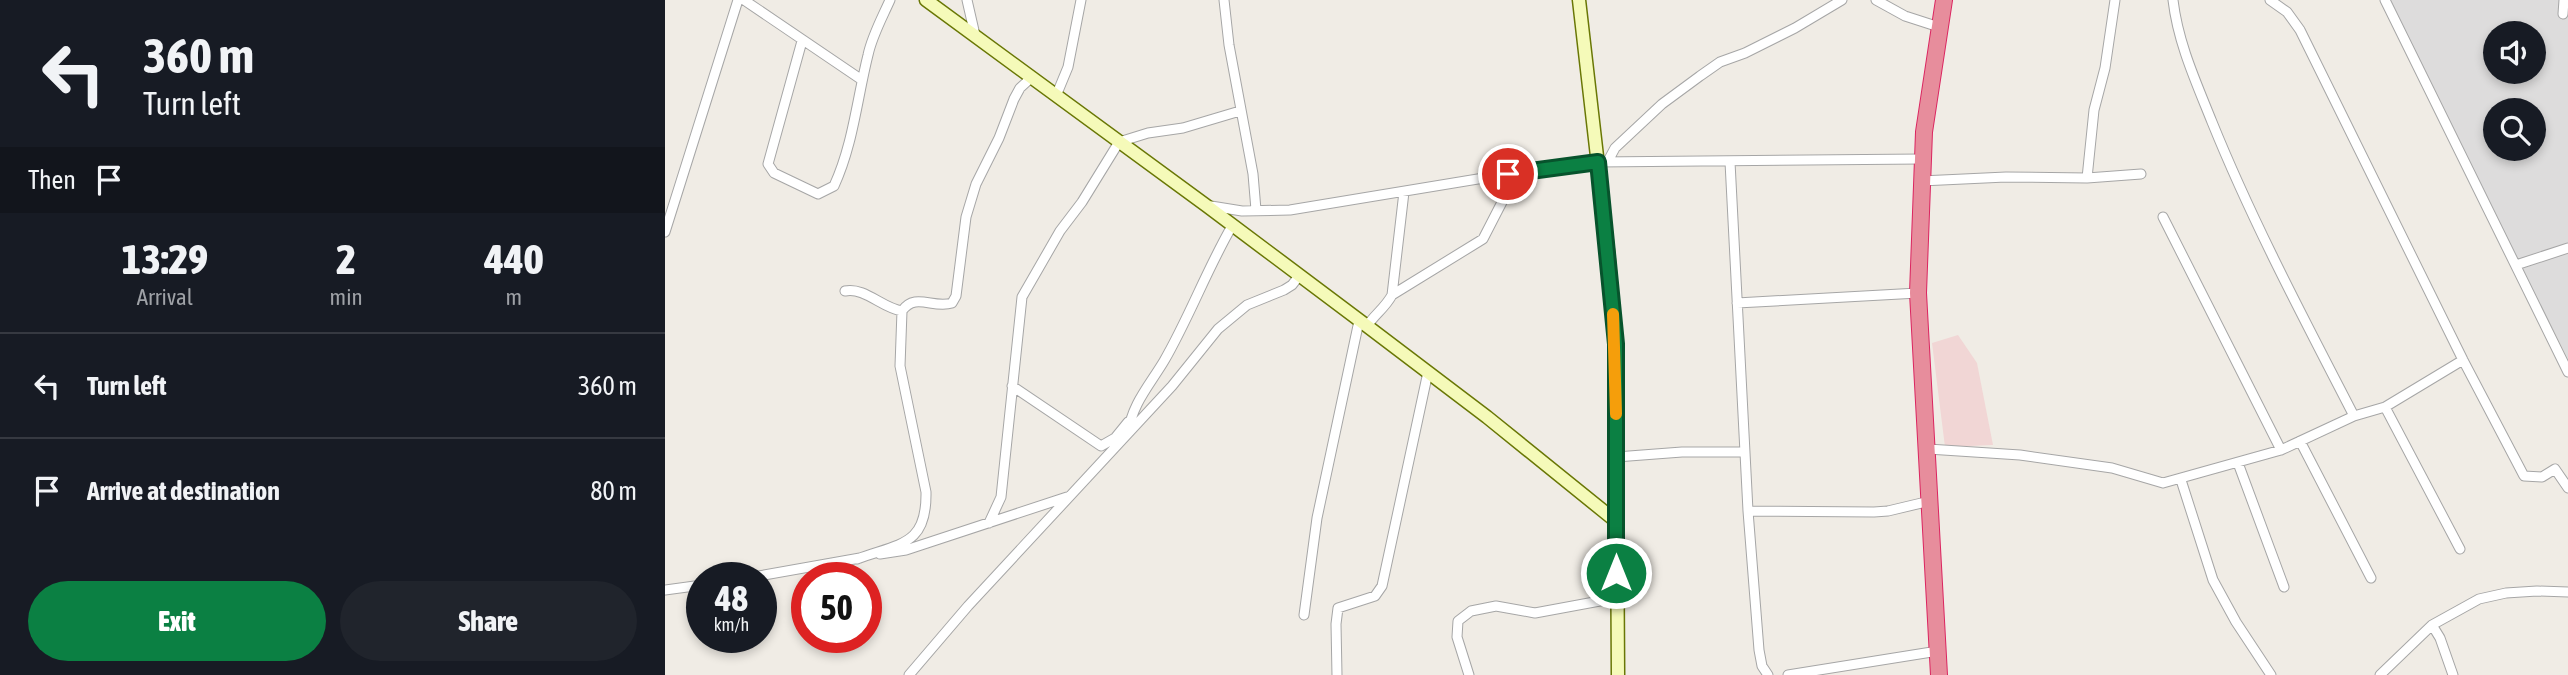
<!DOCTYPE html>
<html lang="en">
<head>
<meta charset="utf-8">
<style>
	:root { --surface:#171b24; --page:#20242c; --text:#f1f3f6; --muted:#9ea1a6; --line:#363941; --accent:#0b8043 }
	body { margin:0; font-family:"Asap Condensed",sans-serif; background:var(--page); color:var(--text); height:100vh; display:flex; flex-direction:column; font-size:26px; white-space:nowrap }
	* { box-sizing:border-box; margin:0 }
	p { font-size:23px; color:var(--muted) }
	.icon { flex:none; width:38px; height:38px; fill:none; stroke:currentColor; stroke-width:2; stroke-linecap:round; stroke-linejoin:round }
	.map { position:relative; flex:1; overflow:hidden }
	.panel { display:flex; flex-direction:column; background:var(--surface); width:665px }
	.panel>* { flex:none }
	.hud { background:#171b24; color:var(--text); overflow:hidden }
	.tools { position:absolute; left:1818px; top:21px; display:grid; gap:14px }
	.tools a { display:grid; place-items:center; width:63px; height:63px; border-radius:50%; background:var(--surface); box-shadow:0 4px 10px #0003; font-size:35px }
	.speed { position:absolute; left:21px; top:562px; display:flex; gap:14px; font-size:35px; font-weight:700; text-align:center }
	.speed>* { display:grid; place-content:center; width:91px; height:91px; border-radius:50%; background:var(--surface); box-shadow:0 4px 10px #0003; line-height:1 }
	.speed small { font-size:18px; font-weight:400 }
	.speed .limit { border:10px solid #d22; background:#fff; color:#111 }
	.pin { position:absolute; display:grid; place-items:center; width:60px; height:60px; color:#fff; margin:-30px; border:4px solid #fff; border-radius:50%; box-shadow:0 2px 7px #0007 }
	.me { position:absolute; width:77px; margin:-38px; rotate:0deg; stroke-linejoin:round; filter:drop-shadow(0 0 5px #0008) }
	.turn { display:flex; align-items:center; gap:24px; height:147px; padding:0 28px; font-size:32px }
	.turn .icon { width:91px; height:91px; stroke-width:2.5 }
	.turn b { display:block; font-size:49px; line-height:60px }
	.then { display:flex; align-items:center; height:66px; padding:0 28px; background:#0003; gap:14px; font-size:26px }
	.eta { display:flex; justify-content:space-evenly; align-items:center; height:119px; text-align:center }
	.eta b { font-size:42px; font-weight:800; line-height:49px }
	.action { display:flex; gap:14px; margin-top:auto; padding:14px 28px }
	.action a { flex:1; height:80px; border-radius:42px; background:var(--accent); color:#fff; font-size:28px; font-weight:800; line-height:80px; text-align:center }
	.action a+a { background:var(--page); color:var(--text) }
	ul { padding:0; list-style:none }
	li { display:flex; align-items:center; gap:21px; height:105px; padding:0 28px; border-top:2px solid var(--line) }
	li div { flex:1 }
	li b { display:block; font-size:26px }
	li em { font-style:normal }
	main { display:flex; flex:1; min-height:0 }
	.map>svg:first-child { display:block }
	.residential { fill:#dddcdc; fill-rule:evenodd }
	.commercial { fill:#f1d6d5 }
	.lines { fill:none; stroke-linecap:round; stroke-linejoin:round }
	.street-casing { stroke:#a6a6a6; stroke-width:11 }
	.secondary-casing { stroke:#697705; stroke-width:15 }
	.highway-casing { stroke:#db2560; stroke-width:18 }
	.street { stroke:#fff; stroke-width:9 }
	.secondary { stroke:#f5fab9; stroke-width:12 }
	.highway { stroke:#e78d9c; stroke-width:16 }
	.route-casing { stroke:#07532c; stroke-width:18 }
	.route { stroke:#0b8043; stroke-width:12 }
	.slow { stroke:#f59e0b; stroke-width:12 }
</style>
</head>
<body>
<main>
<section class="panel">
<div class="hud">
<div class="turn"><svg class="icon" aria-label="left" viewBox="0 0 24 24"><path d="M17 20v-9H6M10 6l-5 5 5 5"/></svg><div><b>360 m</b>Turn left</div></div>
<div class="then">Then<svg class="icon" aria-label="arrive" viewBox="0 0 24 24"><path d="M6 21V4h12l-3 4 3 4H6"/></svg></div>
</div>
<div class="eta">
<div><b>13:29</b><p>Arrival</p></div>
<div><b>2</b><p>min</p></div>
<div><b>440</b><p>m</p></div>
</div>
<ul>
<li><svg class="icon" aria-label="left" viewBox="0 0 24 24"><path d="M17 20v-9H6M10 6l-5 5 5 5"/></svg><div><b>Turn left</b></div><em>360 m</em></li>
<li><svg class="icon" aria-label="arrive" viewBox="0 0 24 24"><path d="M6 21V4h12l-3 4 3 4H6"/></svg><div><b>Arrive at destination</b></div><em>80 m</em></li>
</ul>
<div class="action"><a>Exit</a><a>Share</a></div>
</section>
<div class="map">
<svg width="1903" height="675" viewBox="0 0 1903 675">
	<rect width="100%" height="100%" fill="#f0ece5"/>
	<path class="residential" d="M1723 0H1903V359ZM1830 33H1869V72H1830ZM1830 110H1869V149H1830Z"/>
	<path class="commercial" d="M1293 335 1312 363 1328 445 1280 447 1267 343Z"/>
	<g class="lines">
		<defs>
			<path id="street" d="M79 0 197 80
				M302 0 310 35
				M559 0 564 45 588 174 591 210
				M1211 0 1240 16 1274 27
				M1605 0 1622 12 1635 30 1798 360 1859 476 1877 477 1890 469 1903 488
				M1720 0 1903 372
				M1898 14 1899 0
				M137 41 103 164 109 173 153 194 169 186C188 145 192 99 203 55 207 36 217 18 225 0
				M391 96 403 67 416 0
				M943 161 950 148 997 104 1035 76 1055 62 1080 53 1130 28 1177 0
				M1065 162 1083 511 1094 650 1097 666 1103 675
				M1422 178 1429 110 1440 68 1450 0
				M1256 181 1341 177 1422 178 1476 174
				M546 206 577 211 625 210 843 174 933 162 1257 159
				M1498 217 1616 450
				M0 232 73 0
				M1851 265 1903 248
				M180 291C200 287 217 308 237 311
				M727 295 818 239 852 173
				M1072 303 1253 293
				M702 326C710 314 720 308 727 295L739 192
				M347 386 436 446 450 438 463 422
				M1720 407 1795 549
				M1689 416 1720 407 1798 360
				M463 433C467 404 484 386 499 361 524 318 542 269 567 226
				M1635 441 1706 578
				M1263 449 1355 455 1447 468 1498 483 1616 450 1689 416C1639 319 1588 223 1547 122 1531 82 1513 43 1508 0
				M951 457 1017 452H1080
				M1573 463 1619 587
				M1516 480 1548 580 1571 622 1606 675
				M1083 511 1209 512 1223 511 1265 501
				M324 523 336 497 357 297 395 231 417 202 454 142 483 133 518 128 575 111
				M215 554 241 550 402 497
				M192 559C235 543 262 546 261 492L235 366 237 311C250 292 268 309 287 303L291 296 301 217 311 184 334 138 349 99 355 88 367 77
				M82 578 195 558
				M0 590 37 585
				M639 615 652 518 694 321
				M1767 625 1775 638 1788 675
				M244 675 303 606 507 386 553 329 582 305 619 290 627 285 634 276
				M672 675 671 624 673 608 710 596 717 586 763 372
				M804 675 792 637 793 621 806 611 831 606 870 613 951 598
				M1123 675 1273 651
				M1715 675 1767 625 1814 599 1841 593 1872 591 1903 592"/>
			<path id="secondary" d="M261 0 542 206 702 326 822 417 952 522
				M914 0 943 252 951 344 953 675"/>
			<path id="highway" d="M1274 675 1253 293 1259 132 1279 0"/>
		</defs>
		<use href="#street" class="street-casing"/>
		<use href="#secondary" class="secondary-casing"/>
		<use href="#highway" class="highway-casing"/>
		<use href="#street" class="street"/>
		<use href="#secondary" class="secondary"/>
		<use href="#highway" class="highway"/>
	</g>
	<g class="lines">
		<defs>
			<path id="route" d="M843 174 933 162 951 344V573"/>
		</defs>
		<use href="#route" class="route-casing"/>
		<use href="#route" class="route"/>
		<path class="slow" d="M948 314 951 414"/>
	</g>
</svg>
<div class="tools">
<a><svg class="icon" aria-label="sound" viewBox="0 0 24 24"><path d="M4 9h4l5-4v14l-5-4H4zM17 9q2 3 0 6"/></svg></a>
<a><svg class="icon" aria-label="search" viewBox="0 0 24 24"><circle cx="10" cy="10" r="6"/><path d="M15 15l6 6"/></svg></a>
</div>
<div class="speed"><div>48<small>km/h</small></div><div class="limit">50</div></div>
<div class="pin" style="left:843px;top:174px;background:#d93025"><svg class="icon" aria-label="arrive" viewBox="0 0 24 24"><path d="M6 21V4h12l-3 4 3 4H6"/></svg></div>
<svg class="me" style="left:951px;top:573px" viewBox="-20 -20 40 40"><circle r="17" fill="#0b8043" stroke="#fff" stroke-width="3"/><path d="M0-11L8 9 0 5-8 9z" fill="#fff"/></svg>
</div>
</main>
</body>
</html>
